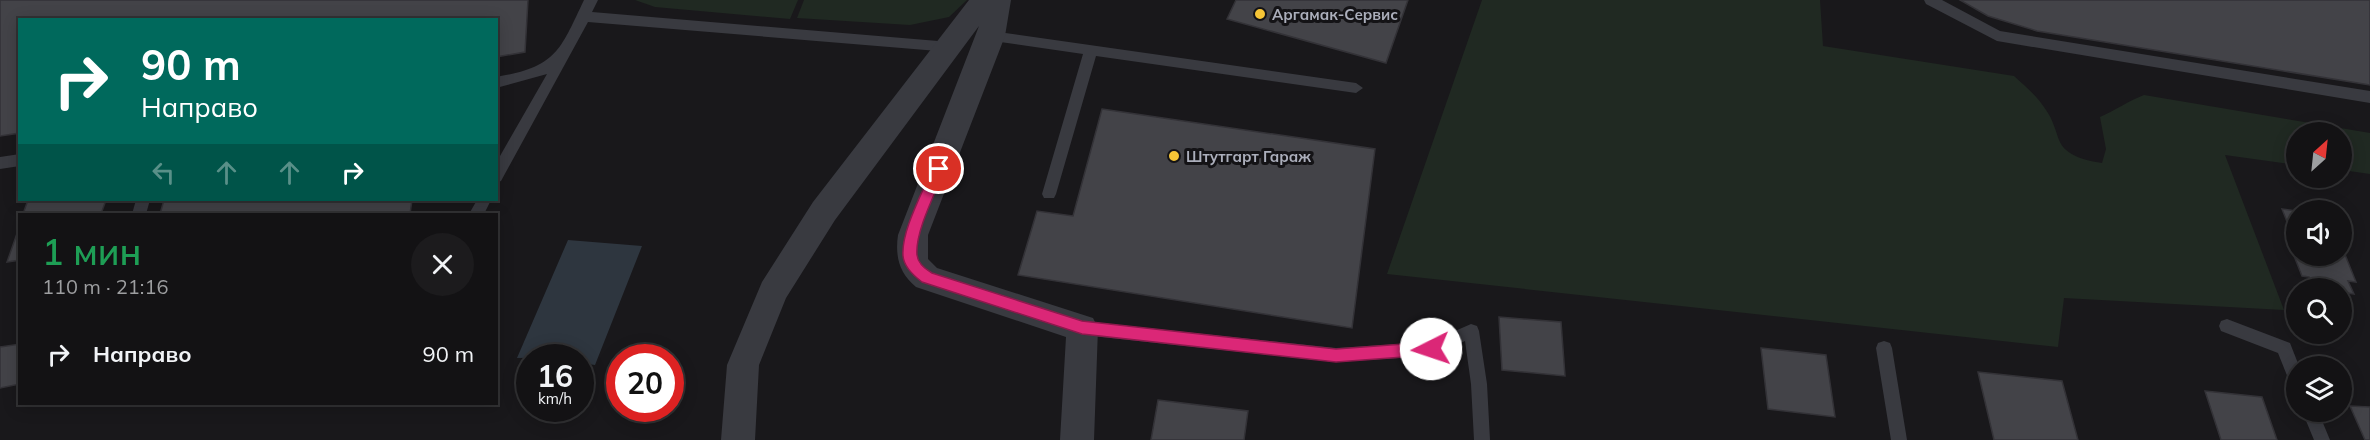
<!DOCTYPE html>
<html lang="ru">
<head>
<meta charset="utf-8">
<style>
	:root { --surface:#131214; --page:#1c1b1d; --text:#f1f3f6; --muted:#9d9ea0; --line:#323234 }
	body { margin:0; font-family:Mulish,sans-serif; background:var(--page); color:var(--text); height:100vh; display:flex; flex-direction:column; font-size:22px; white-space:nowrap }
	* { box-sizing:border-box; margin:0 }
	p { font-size:20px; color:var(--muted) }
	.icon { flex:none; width:33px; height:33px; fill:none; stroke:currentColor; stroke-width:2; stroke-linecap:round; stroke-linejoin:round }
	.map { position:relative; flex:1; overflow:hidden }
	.panel { position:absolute; left:18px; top:213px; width:480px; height:192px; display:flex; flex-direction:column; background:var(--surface); border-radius:0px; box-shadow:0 3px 15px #0003,0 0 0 2px var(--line) }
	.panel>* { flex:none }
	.top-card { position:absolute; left:18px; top:18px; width:480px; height:183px; border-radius:0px; box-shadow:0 3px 15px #0003,0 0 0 2px var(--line); background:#00695c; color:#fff; overflow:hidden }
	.needle { width:39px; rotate:27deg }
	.fabs { position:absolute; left:2286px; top:122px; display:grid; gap:12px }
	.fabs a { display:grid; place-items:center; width:66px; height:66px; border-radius:50%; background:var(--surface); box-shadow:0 3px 15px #0003,0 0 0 2px var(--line); font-size:30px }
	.speed { position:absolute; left:516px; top:344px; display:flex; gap:12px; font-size:30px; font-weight:700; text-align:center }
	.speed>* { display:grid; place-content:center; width:78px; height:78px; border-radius:50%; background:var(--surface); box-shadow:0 3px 15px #0003,0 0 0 2px var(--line); line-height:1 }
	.speed small { font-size:15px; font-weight:400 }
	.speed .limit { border:9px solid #d22; background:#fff; color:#111 }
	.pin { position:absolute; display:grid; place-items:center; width:51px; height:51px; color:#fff; margin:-26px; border:3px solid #fff; border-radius:50%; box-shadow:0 2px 6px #0007 }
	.me { position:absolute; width:66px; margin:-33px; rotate:266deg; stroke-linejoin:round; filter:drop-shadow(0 0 4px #0008) }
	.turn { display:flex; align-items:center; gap:21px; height:126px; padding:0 24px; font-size:27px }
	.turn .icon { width:78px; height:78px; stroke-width:2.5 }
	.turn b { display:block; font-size:42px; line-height:51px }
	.lanes { display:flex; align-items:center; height:57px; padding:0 24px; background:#0003; justify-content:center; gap:30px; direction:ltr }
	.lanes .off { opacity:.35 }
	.round { display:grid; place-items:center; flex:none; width:63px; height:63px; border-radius:32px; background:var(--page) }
	.summary { display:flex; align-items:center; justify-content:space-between; height:102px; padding:0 24px }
	h1 { font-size:36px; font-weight:600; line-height:45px; color:#1e9e55 }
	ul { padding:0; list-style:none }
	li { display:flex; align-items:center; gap:18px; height:78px; padding:0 24px }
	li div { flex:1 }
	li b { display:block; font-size:22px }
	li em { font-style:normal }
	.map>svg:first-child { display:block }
	.green { fill:#202922 }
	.water { fill:#2e363f }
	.building { fill:#434348; stroke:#333237; stroke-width:1.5 }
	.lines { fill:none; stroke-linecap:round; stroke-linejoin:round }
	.service { fill:#393a40; fill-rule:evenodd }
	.minor { fill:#393a40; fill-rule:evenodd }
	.route { fill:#db2777; stroke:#8e194d; stroke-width:1.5 }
	.poi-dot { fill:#f6c536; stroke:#141316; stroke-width:2 }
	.labels { text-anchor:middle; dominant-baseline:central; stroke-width:6; stroke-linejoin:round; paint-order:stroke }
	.poi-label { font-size:15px; font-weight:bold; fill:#abaebb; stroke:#141316; text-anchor:start }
</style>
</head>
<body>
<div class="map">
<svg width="2370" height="440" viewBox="0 0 2370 440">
	<rect width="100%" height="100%" fill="#19181b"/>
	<path class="green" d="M635 0H798L790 19 655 7Z
		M804 0H967L949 17 910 25 797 18Z
		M1482 0H1820L1823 46 2014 76C2026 87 2038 97 2046 110 2053 120 2055 129 2059 140 2065 156 2087 161 2102 163L2106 149 2100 117C2116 110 2128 101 2144 95L2370 133V174L2342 170V132H2296V165L2225 155 2284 310 2064 298 2058 347 1387 274Z"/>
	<path class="water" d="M568 240 642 246 595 365 581 363 580 357 517 358Z"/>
	<path class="building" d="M0 0H528L525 52 496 57V20H20V133L0 136Z
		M1236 0H1408L1386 63 1227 19Z
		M1960 0H2370V85L2037 31 1988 16Z
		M1102 109 1375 149 1352 328 1018 275 1037 211 1073 216Z
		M28 200H106L101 214H23Z
		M164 200H412L410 214H160Z
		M2282 209 2296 211V255H2342V247L2356 282 2348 281 2354 294 2342 292V288H2314L2309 277 2302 276 2285 233 2292 234Z
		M20 225V260L7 262Z
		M1499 317 1561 322 1565 376 1502 370Z
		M20 344V384L0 388V347Z
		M1761 348 1826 355 1835 417 1768 409Z
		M1978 372 2062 381 2078 440H1994Z
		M2205 391 2262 397 2277 440H2221Z
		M1158 400 1248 411 1244 440H1151Z
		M2350 406 2370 407V440H2365Z"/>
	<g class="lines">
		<path class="service" d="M584 0H598L592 12 950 42 957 47 950 52 588 22 501 181 496 183V163L547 74 496 88V77C557 67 560 50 584 0Z
			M1924 0H1942L2000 31 2370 91V103L1997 41 1926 4Z
			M991 31 1356 83 1363 88 1356 93 1096 56 1056 194 1054 198H1044L1042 194 1083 54 986 40 984 36 986 32Z
			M20 154V166L0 169V157Z
			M136 200H150L146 214H132Z
			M477 200H491L484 214H469Z
			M2227 319 2290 343 2299 366H2296V385L2290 383 2278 353 2221 331 2219 326 2221 321Z
			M1082 321 1336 348 1430 342 1471 324 1477 326 1479 331 1487 384 1490 440H1474L1471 384 1465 341 1431 356 1336 362 1082 335 1076 333 1074 328 1076 323Z
			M1884 341 1890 343 1892 348 1907 440H1891L1876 348 1878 343Z
			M2302 411H2318L2330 440H2314Z"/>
		<path class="minor" d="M969 0H1011L1005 36 928 235V259L937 268 1093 318 1098 328 1094 440H1060L1066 337 916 287C899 273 895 256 898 235L979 26 835 220 786 298 759 365 755 440H721L727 365 762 282 813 202Z"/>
	</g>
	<path class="route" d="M939 164 945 169C936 192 915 231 917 255 918 264 925 269 932 273L1082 321 1336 349 1431 342 1436 344 1438 349 1436 353 1431 355 1336 362 1082 334 922 282C914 276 904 267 903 256 901 231 923 192 932 169Z"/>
	<g class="poi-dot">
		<circle cx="1260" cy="14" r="6"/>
		<circle cx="1174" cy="156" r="6"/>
	</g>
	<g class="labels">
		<g class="poi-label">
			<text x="1272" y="14">Аргамак-Сервис</text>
			<text x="1186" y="156">Штутгарт Гараж</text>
		</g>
	</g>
</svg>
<div class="fabs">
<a><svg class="needle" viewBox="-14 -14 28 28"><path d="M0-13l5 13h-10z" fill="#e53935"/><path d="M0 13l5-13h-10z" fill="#9d9ea0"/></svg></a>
<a><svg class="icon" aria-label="sound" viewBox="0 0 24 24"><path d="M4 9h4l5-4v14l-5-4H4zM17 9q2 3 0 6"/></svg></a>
<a><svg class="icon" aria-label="search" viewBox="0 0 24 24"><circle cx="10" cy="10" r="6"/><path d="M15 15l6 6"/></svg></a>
<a><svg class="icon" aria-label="layers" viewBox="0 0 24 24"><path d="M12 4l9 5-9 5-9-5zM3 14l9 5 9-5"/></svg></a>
</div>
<div class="speed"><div>16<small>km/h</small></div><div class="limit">20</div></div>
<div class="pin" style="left:939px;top:169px;background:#d93025"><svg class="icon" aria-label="arrive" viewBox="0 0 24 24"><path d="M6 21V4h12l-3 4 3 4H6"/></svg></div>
<svg class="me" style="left:1431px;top:349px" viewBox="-20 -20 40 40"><circle r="19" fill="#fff"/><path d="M0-13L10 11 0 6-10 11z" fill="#db2777"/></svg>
<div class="top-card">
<div class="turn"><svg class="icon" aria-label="right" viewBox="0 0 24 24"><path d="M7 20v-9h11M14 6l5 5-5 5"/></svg><div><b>90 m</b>Направо</div></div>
<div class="lanes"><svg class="icon off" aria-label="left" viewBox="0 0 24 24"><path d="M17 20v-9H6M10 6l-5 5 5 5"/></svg><svg class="icon off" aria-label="ahead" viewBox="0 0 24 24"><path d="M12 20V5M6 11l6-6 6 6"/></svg><svg class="icon off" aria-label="ahead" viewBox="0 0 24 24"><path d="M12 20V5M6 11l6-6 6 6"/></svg><svg class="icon" aria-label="right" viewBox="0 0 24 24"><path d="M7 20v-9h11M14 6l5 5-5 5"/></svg></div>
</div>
<section class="panel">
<div class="summary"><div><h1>1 мин</h1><p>110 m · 21:16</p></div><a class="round"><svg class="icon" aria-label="close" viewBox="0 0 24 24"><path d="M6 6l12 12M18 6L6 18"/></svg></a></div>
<ul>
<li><svg class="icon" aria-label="right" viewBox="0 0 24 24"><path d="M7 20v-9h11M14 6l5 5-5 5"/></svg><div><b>Направо</b></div><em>90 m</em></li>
</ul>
</section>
</div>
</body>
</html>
